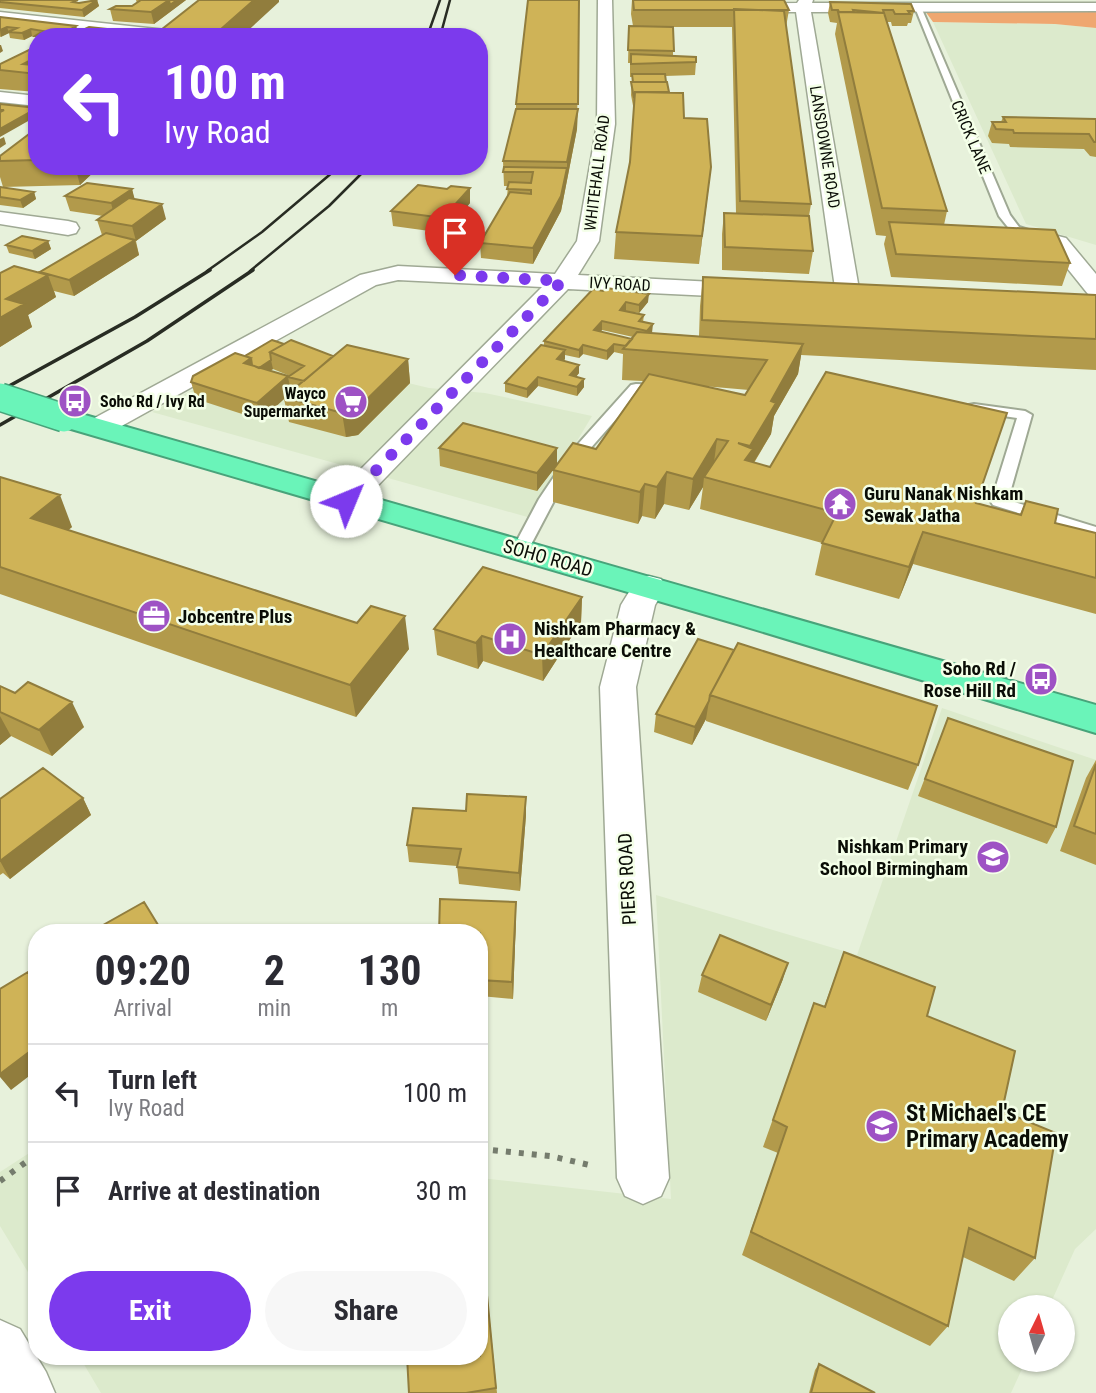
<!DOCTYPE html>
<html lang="en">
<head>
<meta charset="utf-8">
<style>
	:root { --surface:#fff; --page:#f7f7f7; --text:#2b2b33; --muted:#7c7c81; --line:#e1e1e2; --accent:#7c3aed }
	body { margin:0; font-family:"Roboto Condensed",sans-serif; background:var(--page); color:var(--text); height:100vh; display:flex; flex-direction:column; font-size:26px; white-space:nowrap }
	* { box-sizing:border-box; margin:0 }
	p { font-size:23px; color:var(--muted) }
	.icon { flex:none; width:38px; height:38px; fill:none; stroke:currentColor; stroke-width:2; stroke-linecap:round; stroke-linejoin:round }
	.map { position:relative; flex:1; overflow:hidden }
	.details { position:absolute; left:28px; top:924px; width:460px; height:441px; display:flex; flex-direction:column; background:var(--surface); border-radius:28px; box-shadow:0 2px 5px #0004 }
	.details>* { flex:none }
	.top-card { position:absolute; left:28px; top:28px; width:460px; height:147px; border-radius:28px; box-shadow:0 2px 5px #0004; background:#7c3aed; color:#fff; overflow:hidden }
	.needle { width:46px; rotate:5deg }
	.tools { position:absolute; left:998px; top:1295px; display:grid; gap:14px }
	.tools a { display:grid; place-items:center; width:77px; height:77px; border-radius:50%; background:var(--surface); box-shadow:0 2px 5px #0004; font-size:35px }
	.pin { position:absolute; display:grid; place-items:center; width:60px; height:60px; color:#fff; margin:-72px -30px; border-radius:50% 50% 50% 0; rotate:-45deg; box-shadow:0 0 7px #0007 }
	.pin .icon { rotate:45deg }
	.me { position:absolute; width:77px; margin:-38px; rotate:45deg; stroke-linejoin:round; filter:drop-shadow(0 0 5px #0008) }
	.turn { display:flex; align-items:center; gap:24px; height:147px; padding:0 21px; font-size:32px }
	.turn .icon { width:91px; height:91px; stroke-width:2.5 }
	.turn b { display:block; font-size:49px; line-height:60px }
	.eta { display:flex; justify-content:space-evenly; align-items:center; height:119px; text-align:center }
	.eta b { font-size:42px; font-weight:700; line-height:49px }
	.button { display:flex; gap:14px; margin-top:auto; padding:14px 21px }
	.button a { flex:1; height:80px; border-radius:42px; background:var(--accent); color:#fff; font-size:28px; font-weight:700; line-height:80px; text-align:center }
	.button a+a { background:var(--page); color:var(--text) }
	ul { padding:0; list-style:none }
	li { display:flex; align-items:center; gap:21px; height:98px; padding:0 21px; border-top:2px solid var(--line) }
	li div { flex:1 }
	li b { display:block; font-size:26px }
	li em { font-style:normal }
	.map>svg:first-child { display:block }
	.built { fill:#dceacc }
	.green { fill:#efa770 }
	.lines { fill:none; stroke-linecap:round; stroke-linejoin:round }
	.lane-casing { stroke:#9fa994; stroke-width:4 }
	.street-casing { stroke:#9fa994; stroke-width:3 }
	.highway-casing { stroke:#48a37a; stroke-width:4 }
	.path { stroke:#757c6d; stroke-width:6; stroke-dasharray:5 8; stroke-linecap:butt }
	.lane { fill:#fff; fill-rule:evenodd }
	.street { fill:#fff; fill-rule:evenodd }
	.highway { fill:#6af4b9; fill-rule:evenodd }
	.rail-far1 { stroke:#282c23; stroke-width:2.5 }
	.rail { stroke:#282c23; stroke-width:3.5 }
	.highway-bridge-casing { stroke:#48a37a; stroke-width:30; stroke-linecap:butt }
	.highway-bridge { stroke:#6af4b9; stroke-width:27 }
	.wall { fill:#b29a4b; fill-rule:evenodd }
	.shaded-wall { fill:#917d3d }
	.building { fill:#cfb357; stroke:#917d3d; stroke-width:2 }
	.route { stroke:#7c3aed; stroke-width:12; stroke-dasharray:0 21.6 }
	.labels { text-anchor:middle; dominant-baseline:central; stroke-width:5; stroke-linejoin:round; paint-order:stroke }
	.far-street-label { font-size:16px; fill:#0a0d06; stroke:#f4ffe8 }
	.far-poi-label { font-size:16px; font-weight:bold; fill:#0a0d06; stroke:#f4ffe8; text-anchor:end }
	.poi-label { font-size:19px; font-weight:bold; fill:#0a0d06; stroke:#f4ffe8; text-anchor:start }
	.street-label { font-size:19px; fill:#0a0d06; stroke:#f4ffe8 }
	.near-poi-label { font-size:23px; font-weight:bold; fill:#0a0d06; stroke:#f4ffe8; text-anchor:start }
</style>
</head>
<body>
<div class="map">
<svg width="1096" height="1393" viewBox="0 0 1096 1393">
	<rect width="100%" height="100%" fill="#e7f1db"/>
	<path class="built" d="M933 22 1055 24 1096 28V245L1026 224Z
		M280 342 350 369 429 388 485 393 592 416 531 518 152 412Z
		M942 708 1096 760V1229L1075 1249 1049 1307H1010V1360H1026L1011 1393H101L79 1356H480V1178L671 1199 656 895 857 955Z
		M37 1148V1287L0 1226V1172Z"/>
	<path class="green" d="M925 11H1096V28L1055 24 933 22Z"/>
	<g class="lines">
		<defs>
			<path id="lane" d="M914 5 921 7 1010 215 1019 227 1041 234V238L1011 231 999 216Z
				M636 384 666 385 673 389 666 393 640 392 581 459 555 499 526 554H514L512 550 539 499 570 453 631 385Z
				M974 404 1025 411 1032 415 1008 500 1096 527V537L993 505 991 502 1017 418 969 411 967 408 969 405Z"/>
			<path id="street" d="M598 0H612L615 124 599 241 578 275 753 284 761 286 765 291 761 296 753 298 568 289 357 507 346 510 335 507 331 501 335 495 542 287 398 280 376 285 109 433 99 435 89 433 85 427 89 421 360 275 398 266 555 274 577 241 597 124Z
				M799 0H813L812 3H1096V11L811 12 860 295 856 300 848 302 840 300 836 295 796 12H738L731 8 738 4 797 3Z
				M0 12 166 30 174 35 139 37 0 22Z
				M0 92 37 96V106L0 102Z
				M0 212 68 221 76 223 79 228 76 233 68 235 0 224Z
				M1058 236 1066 238 1096 274V296L1088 294 1047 243 1050 238Z
				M649 576 661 579 666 587 655 605 636 687 669 1178 661 1196 643 1204 625 1196 617 1178 600 687 621 605 637 579Z
				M0 1320 20 1329 46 1372 55 1393H0Z"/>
			<path id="highway" d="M64 409 1096 705V733L737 624 54 424 49 418 54 412Z"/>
		</defs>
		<use href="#lane" class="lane-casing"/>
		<use href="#street" class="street-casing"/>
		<use href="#highway" class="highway-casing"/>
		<path class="path" d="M480 1149 550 1156 594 1166
			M0 1181 37 1154"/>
		<use href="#lane" class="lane"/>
		<use href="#street" class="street"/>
		<use href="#highway" class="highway"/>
		<path class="rail-far1" d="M427 37 440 0
			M440 37 450 0
			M207 271 262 232 340 166
			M250 271 329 206 369 166"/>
		<path class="rail" d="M0 391 135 317 210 270
			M0 425 147 341 253 270"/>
		<defs>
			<path id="highway-bridge" d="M0 397 64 418"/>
		</defs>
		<use href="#highway-bridge" class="highway-bridge-casing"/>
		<use href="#highway-bridge" class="highway-bridge"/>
	</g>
	<path class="wall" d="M0 0 81 3 97 0 99 6 84 17 0 8Z
		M136 0H186L154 24 113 21 110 9 132 6 137 3Z
		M579 0 577 129 561 211 533 264 481 258 480 243 507 197 508 186H504L503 161 516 109V104Z
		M628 0H784L789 10 786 27 811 204 809 216 813 251 809 274 722 270V234L724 213H736L732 27H673V56L696 62 695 75 665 76 669 92 711 167 699 264 614 259 616 232 630 162 634 111 631 95 632 77H630V63H628L629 26H633L631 14 632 0Z
		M830 2 914 11 911 23H908L907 26H892L891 22H887L947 211 944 225 1070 263 1062 286 891 277 884 244 886 236 876 235 835 34 837 23 830 22 828 13Z
		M0 17 76 26 78 32 70 37H37V40L35 36H32L24 40 10 38 9 33 0 37Z
		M37 46V92L0 89V64Z
		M1003 117 1096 119V157L1090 156 1084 149 1010 147 1009 144 992 143 988 136 992 122H1001Z
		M37 128V166H100L80 185 3 187 0 177V156Z
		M0 187 34 192 36 199 23 208 0 205Z
		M470 188V203L444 233 393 226 391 211 447 189Z
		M132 189 134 199 166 219 136 241 139 255 74 296 54 291 56 297 28 315 32 327 0 347V273L40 272 102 235 97 220 103 216 70 211 65 196Z
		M48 241 51 249 35 259 9 253 6 245Z
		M703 277 1096 295V370L801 355 798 374 774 416 771 434 754 463 770 467 976 503 1020 514 1026 501 1055 523 1096 533V614L913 564 899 599 815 575 822 543 700 509 703 487 689 510 664 504 655 519 642 516 638 524 553 502V470L596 449 643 381 622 380 623 354 614 352 607 360 583 354 579 358 565 355V359L563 361 579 365V373L576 377 584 379V387L577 396 538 386 527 398 505 392V383L544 345V341L593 289 648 302 639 313 625 311 644 315 643 322 652 333 699 336 700 306ZM602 330 633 337 632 339 600 332ZM703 386 749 390 745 395Z
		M284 344 333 356 408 359 410 383 358 435 346 437 289 422 284 399 261 420 196 399 191 382 245 356ZM273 369 290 376 288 377 290 392 288 376 270 371Z
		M439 448H557V465L537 491 440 466Z
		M0 477 72 527 68 530 409 649 356 717 0 594Z
		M582 597 581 622 543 681 483 661 478 669 437 655 434 629Z
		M698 639 918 765 908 790 706 721V719L692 745 654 732 656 714Z
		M0 686 84 727 52 756 11 736 0 745Z
		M948 718 1056 827 1047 844 918 796Z
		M1096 760V865L1060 851 1086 778Z
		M526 797V815L520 891 459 884 457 866 409 862 407 845 466 811Z
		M83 798 91 815 10 879 3 873 0 875V799Z
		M516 902V919L513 999 480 996V933Z
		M844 952 927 1016 1002 1111 1035 1258 1014 1281 963 1257 948 1326 930 1346 742 1255 778 1153 763 1147 814 1003 824 1007Z
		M702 975 783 979 766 1021 698 992Z
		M480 1221 497 1393H409Z
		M819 1364 875 1393H809L815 1370Z"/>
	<path class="shaded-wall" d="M97 0 99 6 84 17 82 10Z
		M169 0H186L154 24 151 12Z
		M254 0H279V2L241 37H212Z
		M76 26 78 32 68 37 67 31Z
		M7 27 9 33 1 37 0 30Z
		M31 29 32 36 24 40 22 33Z
		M55 30 57 36 47 37V36Z
		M134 32 135 37H127Z
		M0 45H1L3 51 0 53Z
		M37 57V74L23 64Z
		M37 108V116L0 137V129Z
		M578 109 577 129 561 211 533 264V248L567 168V162Z
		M4 137 6 144 0 148V139Z
		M75 166H100L80 185Z
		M711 167 708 193 699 264 702 236Z
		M470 188V203L444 233 443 218Z
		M132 189 136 204 115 218 111 203Z
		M34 192 36 199 23 208 20 200Z
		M162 204 166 219 136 241 132 226Z
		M135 240 139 255 74 296 69 280Z
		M48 241 51 249 35 259 32 251Z
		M48 275 56 297 28 315 32 327 0 347V318L6 299Z
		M649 294 648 302 639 313V305Z
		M626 302V310L619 318 620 310Z
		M602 321V330L594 339V330Z
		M653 324 652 333 646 340 647 331Z
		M614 344V352L607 360V351Z
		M803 344 798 374 774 416 771 434 749 470 745 460 748 456 750 446 771 401Z
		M583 345V354L579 358V350Z
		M565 350V359L557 368V359Z
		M251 358 254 375 244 363Z
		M408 359 410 383 358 435 346 437 342 413Z
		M271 360 273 369 260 376 259 368Z
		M579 365V373L570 384V375Z
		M288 376 291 393 284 397V399L261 420 257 403Z
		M538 377V386L527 398V389Z
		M584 379V387L577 396V387Z
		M717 439 713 470 704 477 703 487 689 510 693 479Z
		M557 448V465L537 491V473Z
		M667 472 664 504 655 519 657 487Z
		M645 484 642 516 638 524 640 492Z
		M60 495 72 527 44 550 31 518Z
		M923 532 913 564 899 599 909 567Z
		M582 597 581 622 543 681 542 655Z
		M405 616 409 649 356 717 350 685Z
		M482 636 483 661 478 669 476 643Z
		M709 701 706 719 692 745 695 727Z
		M72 702 84 727 52 756 39 730Z
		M0 716 11 736 0 745Z
		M526 797V815L520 891 519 873Z
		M83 798 91 815 10 879 0 861Z
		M516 902V919L513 999 512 982Z
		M788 963 783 979 766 1021 771 1005Z
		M37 1046V1070L11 1090 0 1077V1074Z"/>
	<path class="building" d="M0 0H78L73 2 79 3 97 0 82 10 0 2Z
		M141 0H169L151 12 110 9 116 6H132Z
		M169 0H177L170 5Z
		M199 0H254L212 37H152Z
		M528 0H579L578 104H516Z
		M633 0H784L789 10H634Z
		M830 2 911 4 914 11H908L910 14H895L893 10H883L884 13 853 10 854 12H839L838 10H832Z
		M734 9 784 11 811 204 740 201Z
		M838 12 884 13 947 211 882 208Z
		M0 17 76 26 67 31 55 30 47 36H35L43 31 31 29 22 33 8 32 17 28 7 27 0 30Z
		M629 26 673 27 674 51 628 50Z
		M89 27 134 32 127 37H87L72 35Z
		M37 46V57L23 64 33 65 37 63V74L0 70V64Z
		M631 54 696 57V62L631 64Z
		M632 74H665L666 82H633Z
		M631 82H667L669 92H635L634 98Z
		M635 92 683 93 684 118 707 119 711 167 702 236 616 232 630 162Z
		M0 104 37 108 0 129V112L4 110H0Z
		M516 109H578L567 162 503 161Z
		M1003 117 1096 119V142H1094L1089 134 1014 133 1013 130 996 129 992 122H1006Z
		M37 128V160L0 161V156Z
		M504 167 567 168 561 196 533 248 480 243 510 192 531 194V190L507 189 509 182 531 183 533 172H503Z
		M87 183 132 189 111 203 65 196Z
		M418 185 447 189 451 186 470 188 443 218 391 211Z
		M0 187 34 192 20 200 0 197Z
		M129 198 162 204 132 226 97 220Z
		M724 213 809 216 813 251 725 247Z
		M889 222 1055 230 1070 263 896 254Z
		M106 233 135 240 69 280 40 272Z
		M22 236 48 241 32 251 6 245Z
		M14 266 48 275 6 299 24 304 0 318V273Z
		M703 277 1096 295V339L702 320Z
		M606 288 649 294 639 305 626 302 620 310 644 315 639 321 653 324 647 331 602 321 594 330 632 339 626 346 614 344 607 351 583 345 579 350 544 341 593 289 603 291Z
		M637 332 803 344 771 401 776 403 750 446 738 443 753 449 745 460 770 467 826 372 1007 413 976 503 1021 515 1026 501 1058 509 1055 523 1096 533V578L923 532 909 567 822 543 837 513 704 477 728 441 717 439 693 479 667 472 657 487 645 484 640 492 553 470 573 443 596 449 649 374 745 395 767 360 623 349Z
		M272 340 284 344 270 352 271 360 259 368 252 365 251 358 245 356Z
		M291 340 333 356 304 381 288 377 304 366 270 352Z
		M347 345 408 359 355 411 342 413 284 397Z
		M541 345 565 350 557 359 579 365 570 375 584 379 577 387 538 377 527 389 505 383Z
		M235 353 251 358 244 363 288 376 257 403 191 382 193 376Z
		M463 423 557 448 537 473 439 448Z
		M0 477 60 495 31 518 357 623 371 606 405 616 350 685 0 567Z
		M483 567 582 597 542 655 482 636 476 643 434 629Z
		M698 639 734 650 710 695 709 701 695 727 656 714Z
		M738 643 937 706 918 765 710 695Z
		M28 682 72 702 39 730 0 712V686L15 693Z
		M948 718 1073 761 1056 827 925 779Z
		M1096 764V834L1074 826Z
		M43 768 83 798 0 861V799Z
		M467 794 526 797 519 873 457 867 461 849 407 845 413 808 466 811Z
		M440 899 516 902 512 982 480 980V933H439Z
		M144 902 163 933H89Z
		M720 935 788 963 771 1005 702 975Z
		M844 952 935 987 927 1016 1015 1051 1002 1111 1056 1133 1035 1258 969 1228 948 1326 751 1232 787 1127 773 1120 814 1003 825 1007Z
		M28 972 37 984V1046L0 1074V989Z
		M480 1223 496 1388 466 1393H409L407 1356H480Z
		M819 1364 875 1393H811Z"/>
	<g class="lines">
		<path class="route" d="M346 501 562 281 455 275"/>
	</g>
	<defs>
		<symbol id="bus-disc" viewBox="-11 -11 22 22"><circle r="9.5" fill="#9e52c4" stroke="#f4ffe8"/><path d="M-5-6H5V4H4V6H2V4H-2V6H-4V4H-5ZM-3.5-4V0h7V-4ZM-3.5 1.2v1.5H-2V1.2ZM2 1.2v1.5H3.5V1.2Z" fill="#fff"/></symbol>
		<symbol id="supermarket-disc" viewBox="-11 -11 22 22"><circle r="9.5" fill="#9e52c4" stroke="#f4ffe8"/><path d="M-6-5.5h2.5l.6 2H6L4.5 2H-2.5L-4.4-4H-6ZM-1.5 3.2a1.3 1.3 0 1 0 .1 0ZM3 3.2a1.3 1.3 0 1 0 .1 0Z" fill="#fff"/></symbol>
		<symbol id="temple-disc" viewBox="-11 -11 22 22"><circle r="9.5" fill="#9e52c4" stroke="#f4ffe8"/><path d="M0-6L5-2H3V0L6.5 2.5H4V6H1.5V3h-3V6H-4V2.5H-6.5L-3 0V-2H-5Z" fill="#fff"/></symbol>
		<symbol id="office-disc" viewBox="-11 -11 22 22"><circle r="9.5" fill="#9e52c4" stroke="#f4ffe8"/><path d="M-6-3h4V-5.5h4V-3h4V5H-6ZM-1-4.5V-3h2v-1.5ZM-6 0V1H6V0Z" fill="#fff"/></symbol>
		<symbol id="hospital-disc" viewBox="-11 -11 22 22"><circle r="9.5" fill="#9e52c4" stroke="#f4ffe8"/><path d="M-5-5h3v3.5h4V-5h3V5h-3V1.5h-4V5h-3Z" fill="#fff"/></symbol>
		<symbol id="school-disc" viewBox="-11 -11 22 22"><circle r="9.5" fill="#9e52c4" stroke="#f4ffe8"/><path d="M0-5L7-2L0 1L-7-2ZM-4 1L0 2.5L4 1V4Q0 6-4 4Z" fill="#fff"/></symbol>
	</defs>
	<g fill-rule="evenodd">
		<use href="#bus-disc" x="56" y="382" width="38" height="38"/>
		<use href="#supermarket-disc" x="332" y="383" width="38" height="38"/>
		<use href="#temple-disc" x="821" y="485" width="38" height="38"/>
		<use href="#office-disc" x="135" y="597" width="38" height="38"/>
		<use href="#hospital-disc" x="491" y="620" width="38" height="38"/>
		<use href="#bus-disc" x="1022" y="660" width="38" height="38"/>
		<use href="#school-disc" x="974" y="838" width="38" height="38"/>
		<use href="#school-disc" x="863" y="1107" width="38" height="38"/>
	</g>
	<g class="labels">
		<g class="far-street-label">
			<text transform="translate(971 137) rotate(67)">CRICK LANE</text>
			<text transform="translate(825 147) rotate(81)">LANSDOWNE ROAD</text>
			<text transform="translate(597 173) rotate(-83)">WHITEHALL ROAD</text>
			<text transform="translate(620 284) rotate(3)">IVY ROAD</text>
		</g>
		<g class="far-poi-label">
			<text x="326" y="393">Wayco<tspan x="326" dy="18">Supermarket</tspan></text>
			<text x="100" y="401" text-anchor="start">Soho Rd / Ivy Rd</text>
		</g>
		<g class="poi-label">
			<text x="864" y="493">Guru Nanak Nishkam<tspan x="864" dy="22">Sewak Jatha</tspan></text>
			<text x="178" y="616">Jobcentre Plus</text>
			<text x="534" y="628">Nishkam Pharmacy &amp;<tspan x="534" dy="22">Healthcare Centre</tspan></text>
			<text x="1016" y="668" text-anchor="end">Soho Rd /<tspan x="1016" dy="22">Rose Hill Rd</tspan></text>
			<text x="968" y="846" text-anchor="end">Nishkam Primary<tspan x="968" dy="22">School Birmingham</tspan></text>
		</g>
		<g class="street-label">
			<text transform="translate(548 558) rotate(16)">SOHO ROAD</text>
			<text transform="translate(627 879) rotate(-93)">PIERS ROAD</text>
		</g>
		<g class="near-poi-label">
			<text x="906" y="1113">St Michael's CE<tspan x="906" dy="26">Primary Academy</tspan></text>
		</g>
	</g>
</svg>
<div class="tools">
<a><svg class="needle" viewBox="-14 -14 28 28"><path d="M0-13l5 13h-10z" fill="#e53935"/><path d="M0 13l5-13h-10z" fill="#7c7c81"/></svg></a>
</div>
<div class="pin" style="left:455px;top:275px;background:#d93025"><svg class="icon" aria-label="arrive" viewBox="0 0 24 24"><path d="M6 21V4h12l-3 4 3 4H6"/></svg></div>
<svg class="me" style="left:346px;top:501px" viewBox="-20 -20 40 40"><circle r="19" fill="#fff"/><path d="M0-13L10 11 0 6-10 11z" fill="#7c3aed"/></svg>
<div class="top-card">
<div class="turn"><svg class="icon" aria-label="left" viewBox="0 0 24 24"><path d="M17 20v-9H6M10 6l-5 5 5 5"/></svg><div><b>100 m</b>Ivy Road</div></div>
</div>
<section class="details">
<div class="eta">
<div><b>09:20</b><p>Arrival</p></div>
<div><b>2</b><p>min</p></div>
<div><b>130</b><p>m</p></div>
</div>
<ul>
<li><svg class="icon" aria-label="left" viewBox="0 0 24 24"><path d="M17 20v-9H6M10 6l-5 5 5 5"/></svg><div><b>Turn left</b><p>Ivy Road</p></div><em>100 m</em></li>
<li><svg class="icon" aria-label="arrive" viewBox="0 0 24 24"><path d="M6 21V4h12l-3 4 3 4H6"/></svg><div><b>Arrive at destination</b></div><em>30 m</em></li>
</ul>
<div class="button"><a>Exit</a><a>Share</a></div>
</section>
</div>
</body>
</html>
